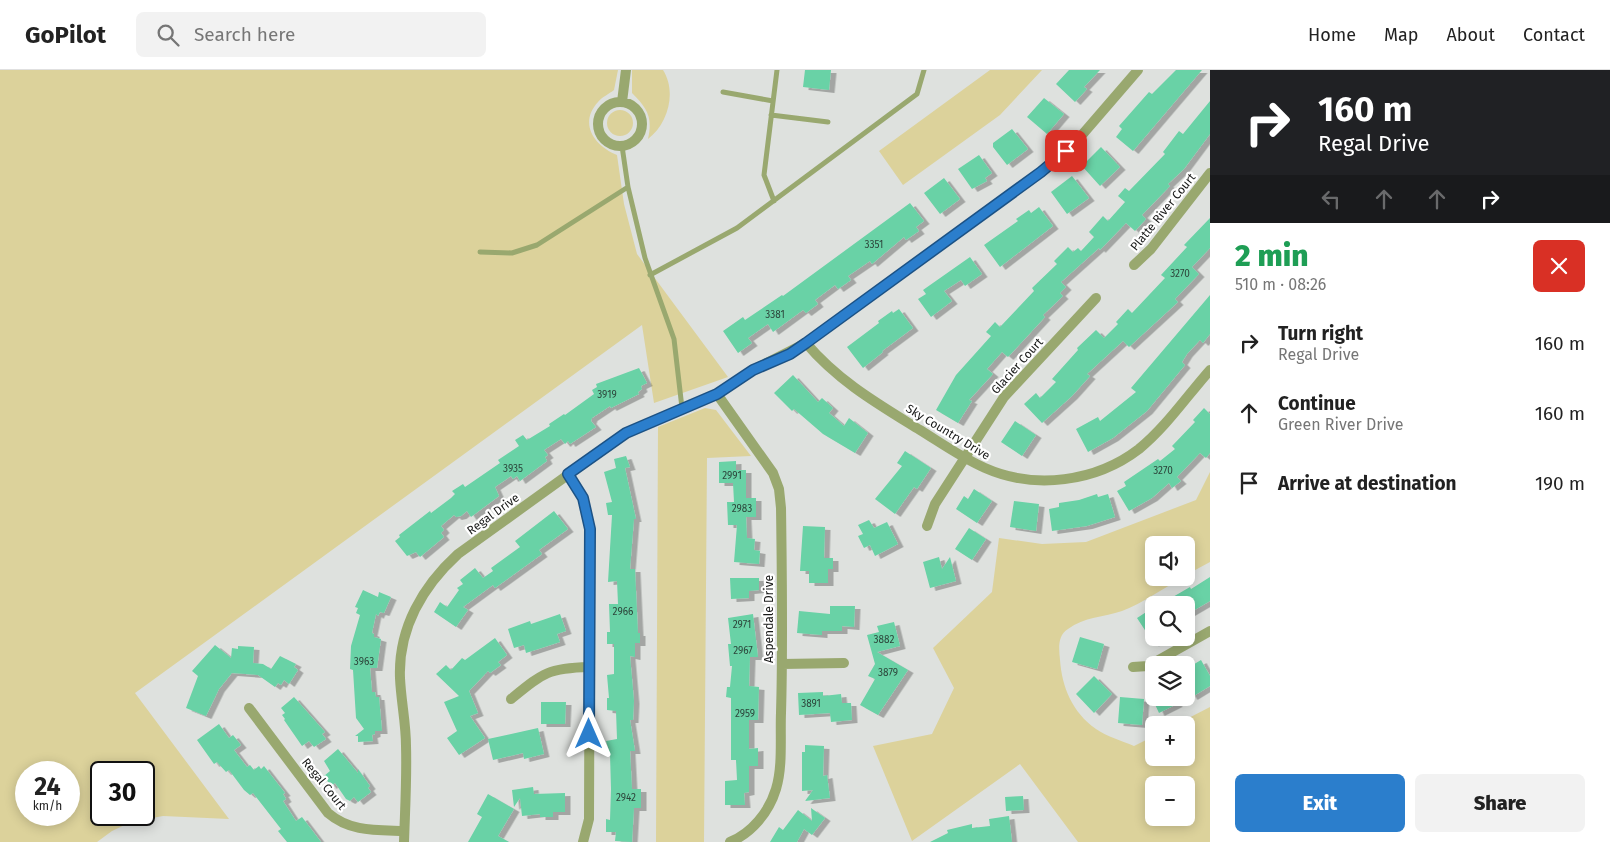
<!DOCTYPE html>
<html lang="en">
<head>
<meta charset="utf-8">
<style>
	:root { --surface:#fff; --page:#f2f2f2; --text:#222; --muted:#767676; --line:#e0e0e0; --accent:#2b7ecc }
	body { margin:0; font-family:"Fira Sans",sans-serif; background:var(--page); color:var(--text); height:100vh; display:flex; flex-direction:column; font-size:19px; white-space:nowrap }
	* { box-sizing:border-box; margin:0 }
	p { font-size:16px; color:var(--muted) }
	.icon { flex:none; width:28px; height:28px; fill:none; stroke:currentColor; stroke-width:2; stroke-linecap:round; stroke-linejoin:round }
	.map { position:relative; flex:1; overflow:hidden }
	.sheet { display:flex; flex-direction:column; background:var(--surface); width:400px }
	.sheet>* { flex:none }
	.top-card { background:#202124; color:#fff; overflow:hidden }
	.tools { position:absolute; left:1145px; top:466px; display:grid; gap:10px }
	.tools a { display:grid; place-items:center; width:50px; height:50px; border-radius:8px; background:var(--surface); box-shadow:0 2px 12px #0003; font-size:25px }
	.speed { position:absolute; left:15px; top:691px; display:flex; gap:10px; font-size:25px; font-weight:700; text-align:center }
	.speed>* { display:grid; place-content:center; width:65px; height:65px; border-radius:50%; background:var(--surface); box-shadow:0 2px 12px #0003; line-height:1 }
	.speed small { font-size:12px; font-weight:400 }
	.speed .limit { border:2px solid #111; border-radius:8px; background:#fff; color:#111 }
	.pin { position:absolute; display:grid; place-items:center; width:42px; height:42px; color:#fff; margin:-21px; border-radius:10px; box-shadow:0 2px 8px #0006 }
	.me { position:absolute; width:55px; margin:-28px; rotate:0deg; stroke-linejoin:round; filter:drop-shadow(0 0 4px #0008) }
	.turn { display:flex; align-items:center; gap:18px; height:105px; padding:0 25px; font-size:22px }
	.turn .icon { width:65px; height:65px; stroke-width:2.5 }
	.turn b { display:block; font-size:35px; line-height:42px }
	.lanes { display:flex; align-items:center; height:48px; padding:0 25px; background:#0003; justify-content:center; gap:25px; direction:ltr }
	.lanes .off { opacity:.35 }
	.round { display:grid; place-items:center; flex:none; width:52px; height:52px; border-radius:8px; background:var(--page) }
	.headline { display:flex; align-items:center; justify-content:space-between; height:85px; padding:0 25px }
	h1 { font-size:30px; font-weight:800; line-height:38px; color:#1e9e55 }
	.cta { display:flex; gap:10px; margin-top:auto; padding:10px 25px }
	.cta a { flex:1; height:58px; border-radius:8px; background:var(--accent); color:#fff; font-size:20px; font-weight:800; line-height:58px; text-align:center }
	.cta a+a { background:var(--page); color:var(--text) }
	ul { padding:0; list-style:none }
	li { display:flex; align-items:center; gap:15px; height:70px; padding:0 25px }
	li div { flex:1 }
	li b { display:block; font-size:19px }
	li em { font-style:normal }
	header { display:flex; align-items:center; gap:30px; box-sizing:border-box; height:70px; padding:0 25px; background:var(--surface); border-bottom:1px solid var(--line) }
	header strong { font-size:24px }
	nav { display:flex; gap:28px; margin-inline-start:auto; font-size:18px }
	.search { width:350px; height:45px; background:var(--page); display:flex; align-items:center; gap:12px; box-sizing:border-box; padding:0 18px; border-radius:8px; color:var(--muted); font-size:19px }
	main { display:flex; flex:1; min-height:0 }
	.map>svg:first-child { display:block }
	.green { fill:#dcd29b; fill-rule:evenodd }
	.building { fill:#69d2a6; filter:url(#shadow) }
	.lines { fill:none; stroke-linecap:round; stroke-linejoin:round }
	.service { stroke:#99a86f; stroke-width:5 }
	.minor { stroke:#99a86f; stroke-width:10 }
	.route-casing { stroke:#1c5285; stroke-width:12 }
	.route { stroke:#2b7ecc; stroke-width:9 }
	.labels { text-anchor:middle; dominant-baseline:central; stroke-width:4.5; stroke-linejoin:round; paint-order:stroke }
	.number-label { font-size:10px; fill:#2c463b }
	.street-label { font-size:12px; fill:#171817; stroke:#fff }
</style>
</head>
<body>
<header>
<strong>GoPilot</strong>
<div class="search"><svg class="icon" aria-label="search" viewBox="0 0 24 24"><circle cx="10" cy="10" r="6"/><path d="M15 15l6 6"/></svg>Search here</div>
<nav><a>Home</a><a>Map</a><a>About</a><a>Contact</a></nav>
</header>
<main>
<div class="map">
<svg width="1210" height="772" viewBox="0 0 1210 772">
	<defs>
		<filter id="shadow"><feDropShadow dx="5.5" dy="3" stdDeviation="0" flood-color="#0004"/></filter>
	</defs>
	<rect width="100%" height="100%" fill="#dee1de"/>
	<path class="green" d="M0 0H618L614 20C609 24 602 27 598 32 578 54 595 76 617 85L624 134 637 184 728 307 654 333 642 255 135 623 229 749 163 746 131 752 112 761 97 772H0ZM26 702H69V745H26ZM101 702H144V745H101Z
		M632 0H663C677 22 668 54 648 69 653 47 647 38 632 23Z
		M990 0H1042L1000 45 903 115 879 81Z
		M607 53a13 13 0 1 1 26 0a13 13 0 1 1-26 0Z
		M705 338 716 340 751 386 707 388 704 772H656L658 357Z
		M1210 402V492L1186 505V475H1154V508H1183C1163 518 1143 533 1122 541 1104 547 1084 547 1068 559 1057 566 1059 579 1060 590 1062 617 1072 642 1096 659 1106 666 1122 671 1134 676L1154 666V688H1186V655H1175L1210 637V772H1078L1020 694 912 771 873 676 932 664 954 618 933 578 992 522 999 468 1042 474 1086 472 1196 430ZM1154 715H1186V748H1154Z"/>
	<path class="building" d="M805 0H831L829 20 803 17Z
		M1069 0H1100L1084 17 1087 19 1075 32 1056 14Z
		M1176 0H1202L1133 81 1116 67 1122 59 1119 56 1149 22 1152 24Z
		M1044 28 1064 44 1047 64 1027 47Z
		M1210 31V64L1184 99 1168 114 1170 116 1142 145 1146 149 1135 161 1126 153 1100 180 1099 178 1061 212 1066 217 1060 223 1063 226 1043 245 1045 247 1008 287 1002 282 987 299 993 304 969 330 972 331 958 353 936 340 956 305 991 266 986 262 995 252 1000 257 1034 221 1032 218 1057 194 1054 191 1068 177 1073 182 1078 178 1081 181 1094 167 1089 162 1103 146 1108 151 1125 132 1118 126 1125 118 1129 121 1165 84 1163 82 1179 61 1183 64Z
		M1012 59 1028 79 1007 95 993 77V73Z
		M1101 77 1120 97 1100 116 1082 96Z
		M979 85 992 103 985 108 987 111 972 119 958 99Z
		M1072 106 1089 128 1067 144 1051 122Z
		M944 108 960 129 940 144 924 123Z
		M910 133 924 151 916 157 919 161 906 170 904 167 872 194 870 191 848 206 851 210 838 219 835 215 815 230 818 234 806 243 803 240 773 262 768 254 748 268 752 273 738 283 723 261 743 247 745 250 782 225 783 226Z
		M1039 137 1053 156 1000 197 984 175 1018 151 1016 149 1029 140 1031 143Z
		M1210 148V178L1192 197 1199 204 1175 229 1178 232 1129 277 1123 271 1087 304 1090 306 1072 326 1042 353 1024 334 1036 323 1040 328 1056 312 1052 309 1078 280 1077 278 1096 260 1104 268 1118 254 1116 252 1128 239 1132 243 1165 208 1161 205 1187 177 1184 175Z
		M970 187 982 204 965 216 961 210 944 221 952 231 931 247 918 229 926 224 923 220Z
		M1210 225V264L1203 273 1200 270 1187 284 1182 292 1185 295 1147 341 1113 368 1088 382 1076 359 1098 347 1100 351 1136 322 1131 318Z
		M899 239 913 258 882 281 883 282 863 298 847 277 879 253 878 251 892 241 893 243Z
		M639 298 647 313 641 316 642 319 638 322 639 324 611 338 610 336 592 348 591 351 596 357 570 374 568 371 565 374 561 369 544 380 548 385 545 387 547 391 520 411 517 406 513 409 511 406 495 417 499 426 471 447 467 441 461 446 456 447 454 445 441 456 444 460 441 463 444 467 420 487 416 482 407 486 395 471 400 467 399 465 430 441 431 443 451 428 455 424 452 421 463 414 465 417 500 393 498 390 519 376 515 370 523 365 527 370 550 356 549 354 564 344 565 345 594 324 592 320 597 317 596 314Z
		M793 305 818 332 822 328 833 338 829 343 844 356 849 348 868 363 855 383 823 364 794 339 792 341 774 323Z
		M1204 338 1210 344V383L1206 388 1200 383 1177 407 1181 411 1172 418 1169 413 1152 428 1129 441 1117 421 1126 416 1124 412 1158 389 1160 391 1175 379 1172 376 1195 352 1193 350Z
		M1015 351 1036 365 1022 386 1001 372Z
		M905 381 931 398 917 419 914 417 895 444 875 429 902 396 897 393Z
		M626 386 630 397 625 398 636 449H634L630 499H635L638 563H640V573H635V587L630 586 634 631 633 650H630L635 681H630L632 719H641V738H634L632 772 615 771 616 762H606V749L610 750 611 719 610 684 606 671 617 669 616 641 607 640V628H609L607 605 614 604V574H607V562H610L609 534H618L617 511 608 512 612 445H608L606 433 612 432 604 402 616 398 614 389Z
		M736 391V400H746V428H756V447H746L747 468 755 469 754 480 760 481 759 494 734 492 737 455H728L727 432H734L733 413H719V392Z
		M974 419 992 431 977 453 956 439 964 426 968 429Z
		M1097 424 1098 427 1108 424 1115 447 1087 456 1052 461 1049 439 1059 437V433L1079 430Z
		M1014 431 1039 434 1036 461 1010 457Z
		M554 441 568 459 539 480 542 484 495 518 493 515 463 537 468 540 456 557 434 542 440 532 447 537 459 520 457 518 463 514 460 510 475 498 483 508 493 501 491 498 520 477 515 471Z
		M869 450 874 458 887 452 898 474 875 486 870 475 864 478 858 466 863 464 858 455Z
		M803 456 825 457 824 488H833V499H828V513H809V501H800Z
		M969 458 986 469 972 490 955 479Z
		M939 487 942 499 950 487 956 511 930 518 923 492Z
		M1210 507V531L1186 545V535H1159L1190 517 1191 519Z
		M730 508H759V520L749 521V528L731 529Z
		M363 520 378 527 379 522 391 527 384 543 380 542 378 546 376 544 372 563 374 564V567L381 569 377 598H370L372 622H375L376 627H379L382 661H375V664L372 665 373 671 358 672V666H355L364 659 356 648 353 600 350 599 351 576 360 545 356 543 358 538 355 537Z
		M830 536H855L854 557 842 556V561H822V565L797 563 799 541 830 544Z
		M1154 537V574L1137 548Z
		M560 544 566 561 557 564 560 572 526 583 524 575 514 578 508 559 530 551 531 554Z
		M753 544 758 587H750L749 616 759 617 758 650H749V679L758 678V696H749V722L744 723 745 735H725V711L737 710 736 690H731V628L726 627 727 617H730L732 596H730L728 574H731L728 548Z
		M894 552 900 576 877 582 908 600 878 645 860 635 875 609 868 606 875 594 867 565 879 562 877 556Z
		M1080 567 1104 574 1097 599 1072 592Z
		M495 568 507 585 498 592 501 595 490 603 488 601 469 621 478 643 470 646 485 668 459 685 447 668 457 661 444 632 459 626 436 604 446 595 451 600 462 588 465 590Z
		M215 575 231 588 232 578 238 579V576L254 577 253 593 263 594 271 599 280 586 296 594 294 597 298 600 289 614 284 610 281 615 278 613 275 617 258 605 232 603 219 619 206 646 186 638 198 606 192 601Z
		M1201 590 1210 606V616L1192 627 1186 617V599Z
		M1094 606 1112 624 1094 643 1076 624Z
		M823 622V626L841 624 842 633H851L852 650 831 652 830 643 799 645 798 623Z
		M294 627 325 662 322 664 326 669 314 677 309 671 302 676 284 650 285 649 282 645 285 643 281 638Z
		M1120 627 1144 629 1142 655 1118 653Z
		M1152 628H1174L1177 634 1159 643Z
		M541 632H566L565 654H541Z
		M219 654 229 668 233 665 241 675 234 680 247 697 250 695 254 700 259 696 261 699 264 696 285 723 283 724 286 729 283 731 296 751 302 747 321 772H287L278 761 281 759 253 723 250 725 244 720 229 700 226 702 217 692 214 694 197 670Z
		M538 658 544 684 524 689 523 683 493 690 488 669Z
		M805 675 824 676 823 706 827 705 830 728 805 731 813 720 802 721V682H805Z
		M338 679 358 703V699L370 716 368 718 371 722 358 732 354 727 350 731 346 729 335 713 331 716 324 706 330 701 324 691Z
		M533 717 534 724 565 723V742H553V747H540V744L522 746 520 728 514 737 512 720Z
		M488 724 514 739 498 766 509 772H468L482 747 477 744Z
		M1023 726 1024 740 1006 741 1005 727Z
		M811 738 825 748 812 765 804 759 797 772H770L779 757 783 760 798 740 812 751Z
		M1009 746 1012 772H930L948 763 947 760 972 754V758L990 756 989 749Z"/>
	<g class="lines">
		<path class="service" d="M723 22 773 31
			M771 45 828 52
			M622 76 628 117 645 188 674 269 682 338
			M774 131 764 105 777 0
			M480 182 512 183 537 175 628 117
			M650 205 737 158 917 24 924 0"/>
		<path class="minor" d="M622 32 626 0
			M598 54a22 22 0 1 1 44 0a22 22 0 1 1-44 0Z
			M1134 195 1151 179 1210 103
			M806 273C838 311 878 334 920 360 941 373 962 388 985 398 1035 420 1096 412 1139 379 1166 357 1187 326 1210 300
			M717 324 773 403 779 419 781 438C782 506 783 575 781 643 780 668 783 696 776 719 769 742 752 763 730 772
			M568 404 583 428 590 459 589 749 583 772
			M927 456 935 434 1004 327 1096 228
			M782 594 844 593
			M1133 597 1148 596 1210 561
			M511 629C543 603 548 598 589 597
			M249 638 328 743C350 762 376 760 404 761
			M404 772C405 740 407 708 406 676 406 653 401 631 400 608 398 558 423 516 458 484L626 363 717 324 753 300 806 273 1057 90 1075 73 1138 0"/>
	</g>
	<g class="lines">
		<defs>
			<path id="route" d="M589 664 590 459 583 428 568 404 626 363 717 324 753 300 790 284 806 273 1041 102 1066 81"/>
		</defs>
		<use href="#route" class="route-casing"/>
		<use href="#route" class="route"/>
	</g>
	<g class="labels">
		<g class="number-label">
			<text x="874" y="175">3351</text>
			<text x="1180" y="204">3270</text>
			<text x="775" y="245">3381</text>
			<text x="607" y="325">3919</text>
			<text x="513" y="399">3935</text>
			<text x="1163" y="401">3270</text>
			<text x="732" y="406">2991</text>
			<text x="742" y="439">2983</text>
			<text x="623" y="542">2966</text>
			<text x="742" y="555">2971</text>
			<text x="884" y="570">3882</text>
			<text x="743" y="581">2967</text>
			<text x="364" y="592">3963</text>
			<text x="888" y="603">3879</text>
			<text x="811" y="634">3891</text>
			<text x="745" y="644">2959</text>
			<text x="626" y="728">2942</text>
		</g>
		<g class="street-label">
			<text transform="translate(1163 142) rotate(-51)">Platte River Court</text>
			<text transform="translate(1017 296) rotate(-48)">Glacier Court</text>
			<text transform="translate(948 362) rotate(31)">Sky Country Drive</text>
			<text transform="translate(493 444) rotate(-36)">Regal Drive</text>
			<text transform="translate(769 549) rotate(-90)">Aspendale Drive</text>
			<text transform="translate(324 714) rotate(51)">Regal Court</text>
		</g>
	</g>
</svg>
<div class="tools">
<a><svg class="icon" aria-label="sound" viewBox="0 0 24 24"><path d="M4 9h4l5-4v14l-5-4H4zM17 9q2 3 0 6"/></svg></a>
<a><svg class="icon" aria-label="search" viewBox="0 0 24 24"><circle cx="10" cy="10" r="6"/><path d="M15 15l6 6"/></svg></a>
<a><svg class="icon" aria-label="layers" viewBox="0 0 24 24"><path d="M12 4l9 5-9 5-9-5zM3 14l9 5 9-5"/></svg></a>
<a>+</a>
<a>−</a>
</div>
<div class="speed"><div>24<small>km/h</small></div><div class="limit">30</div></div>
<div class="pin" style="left:1066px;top:81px;background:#d93025"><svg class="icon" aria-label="arrive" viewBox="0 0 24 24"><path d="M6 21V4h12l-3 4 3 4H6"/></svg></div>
<svg class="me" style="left:589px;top:664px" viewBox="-20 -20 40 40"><path d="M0-17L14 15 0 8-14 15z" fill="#2b7ecc" stroke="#fff" stroke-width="4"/></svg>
</div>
<section class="sheet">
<div class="top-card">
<div class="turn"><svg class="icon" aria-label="right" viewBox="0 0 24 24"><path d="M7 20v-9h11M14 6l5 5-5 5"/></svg><div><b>160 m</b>Regal Drive</div></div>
<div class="lanes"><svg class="icon off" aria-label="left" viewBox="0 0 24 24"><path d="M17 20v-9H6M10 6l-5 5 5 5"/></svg><svg class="icon off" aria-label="ahead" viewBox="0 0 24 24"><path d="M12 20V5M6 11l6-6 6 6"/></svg><svg class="icon off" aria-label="ahead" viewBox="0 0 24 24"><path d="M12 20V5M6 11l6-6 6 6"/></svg><svg class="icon" aria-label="right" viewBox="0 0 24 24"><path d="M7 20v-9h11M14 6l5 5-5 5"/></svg></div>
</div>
<div class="headline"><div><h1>2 min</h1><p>510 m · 08:26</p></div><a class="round" style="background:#d93025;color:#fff"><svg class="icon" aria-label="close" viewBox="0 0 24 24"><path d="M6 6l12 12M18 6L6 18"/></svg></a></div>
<ul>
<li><svg class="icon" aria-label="right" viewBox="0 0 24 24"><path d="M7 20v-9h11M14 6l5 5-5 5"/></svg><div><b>Turn right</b><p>Regal Drive</p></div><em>160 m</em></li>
<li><svg class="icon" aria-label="ahead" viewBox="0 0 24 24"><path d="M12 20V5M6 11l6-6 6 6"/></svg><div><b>Continue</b><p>Green River Drive</p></div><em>160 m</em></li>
<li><svg class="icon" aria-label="arrive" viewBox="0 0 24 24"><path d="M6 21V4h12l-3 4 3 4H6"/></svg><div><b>Arrive at destination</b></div><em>190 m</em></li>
</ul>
<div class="cta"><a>Exit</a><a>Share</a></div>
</section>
</main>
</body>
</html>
